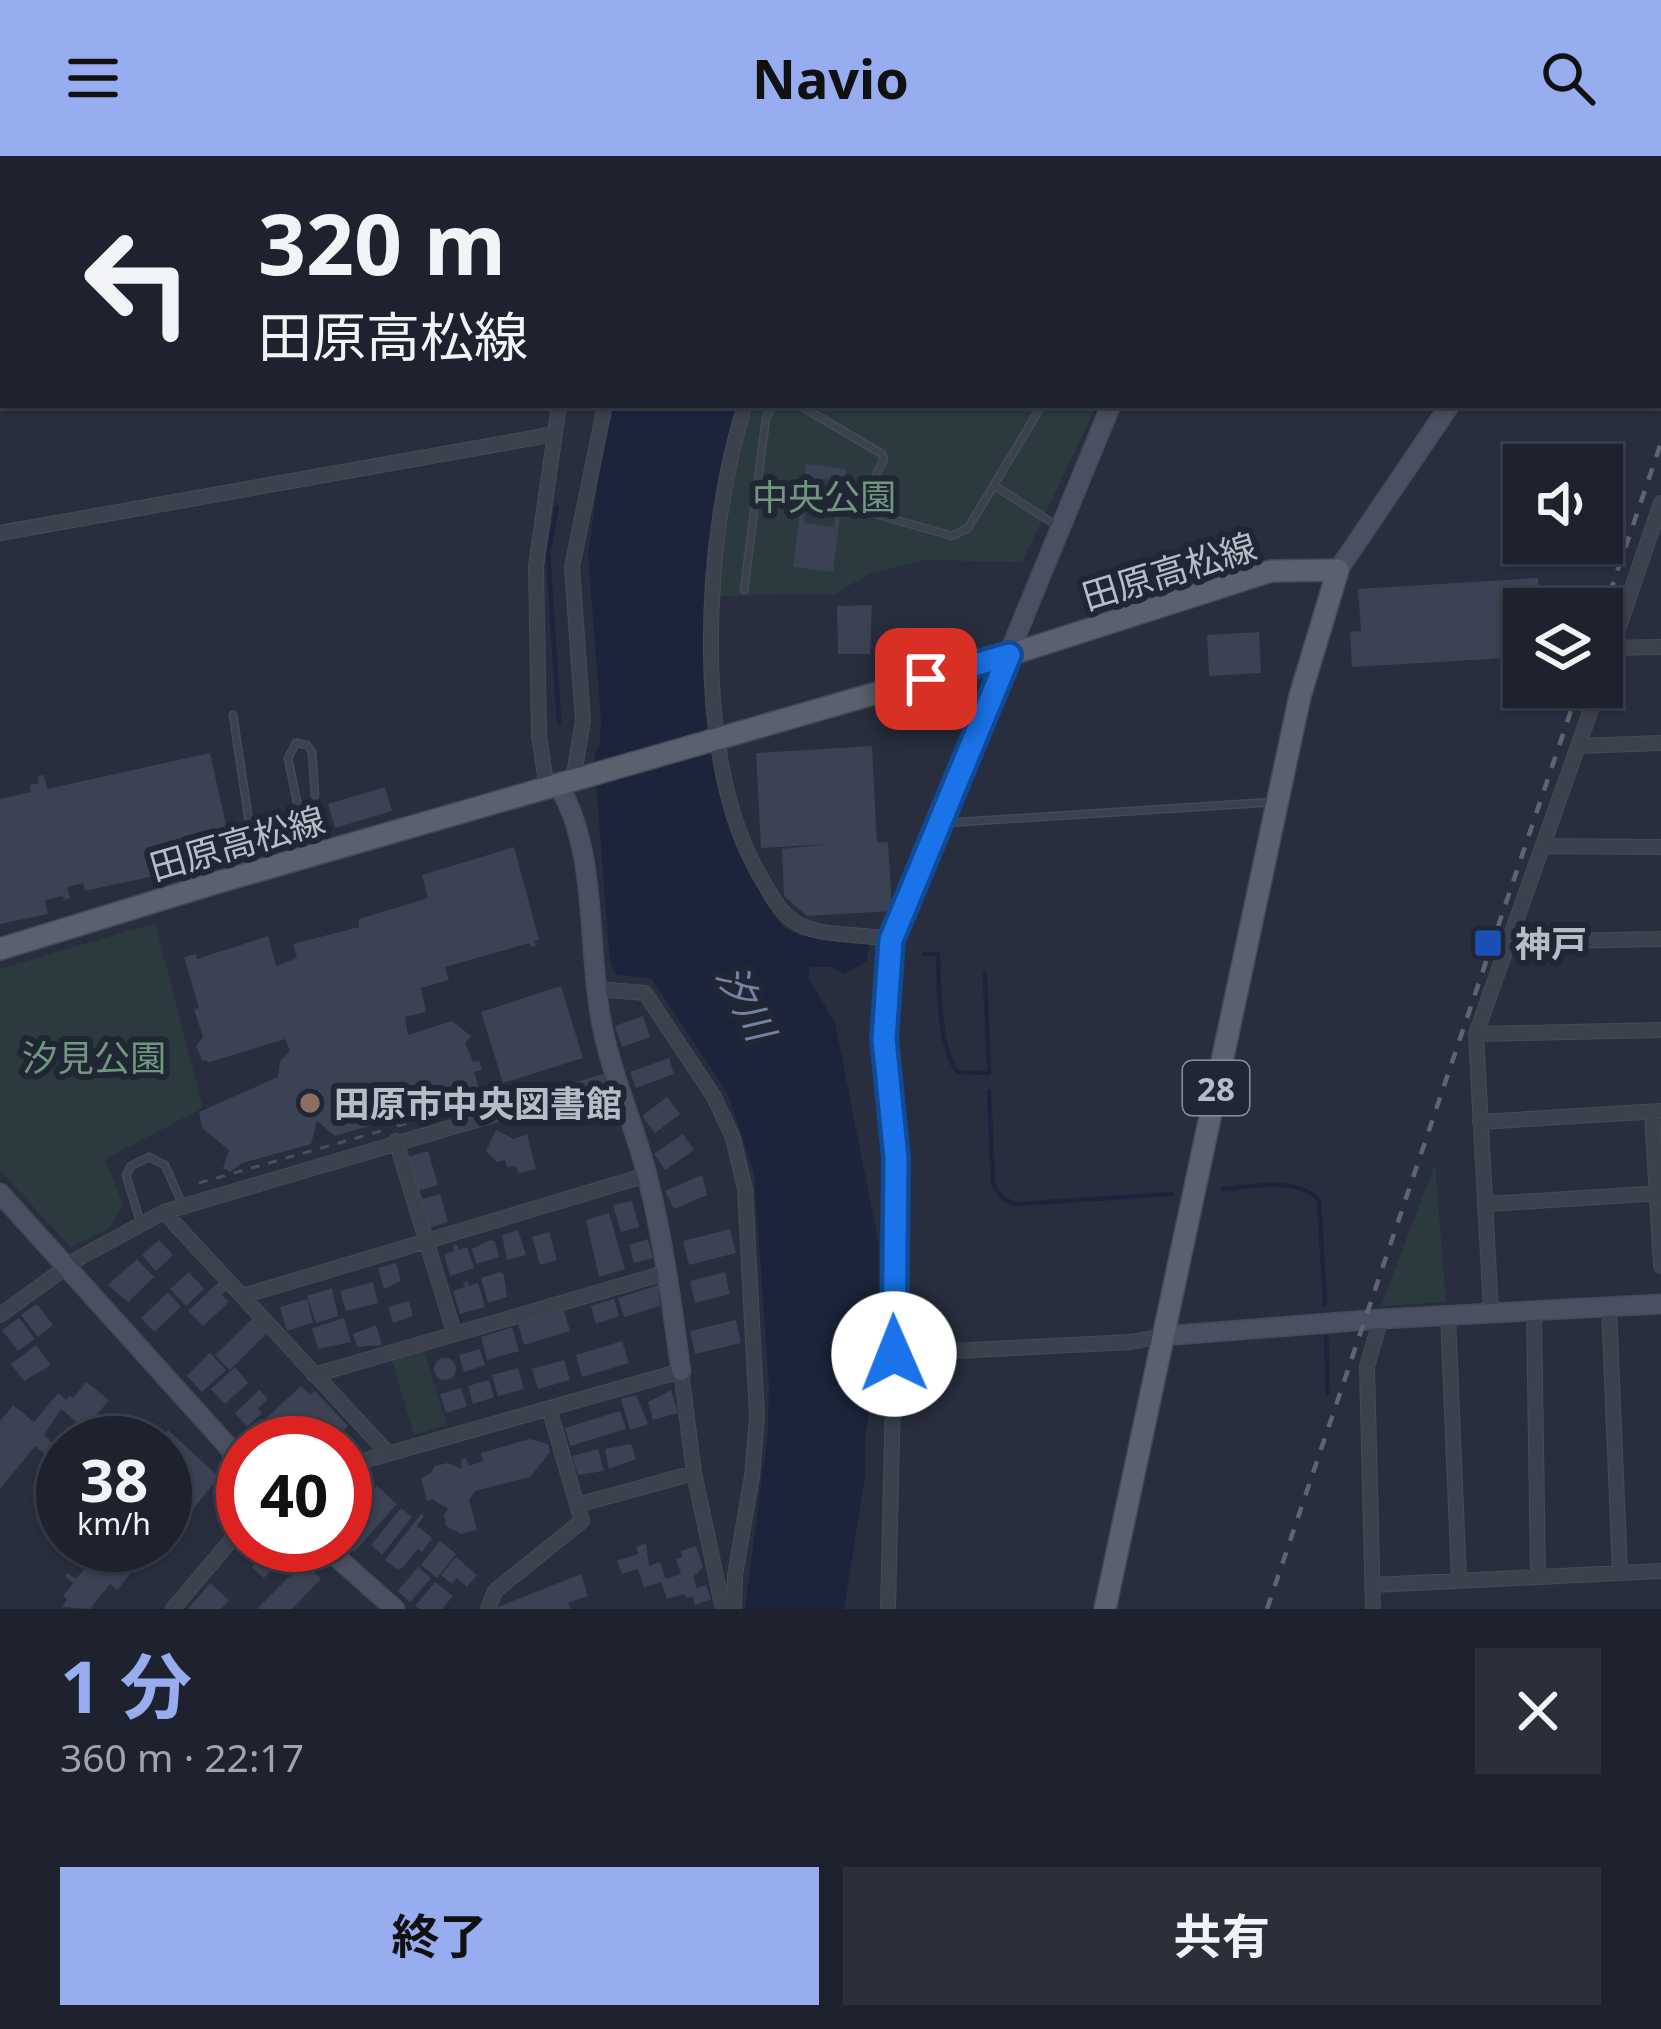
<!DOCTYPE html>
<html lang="ja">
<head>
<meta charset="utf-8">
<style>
	:root { --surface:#1e222e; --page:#2b2f3a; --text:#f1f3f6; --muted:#a1a4aa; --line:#3c3f4a; --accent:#97adef }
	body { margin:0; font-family:"Noto Sans","Noto Sans JP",sans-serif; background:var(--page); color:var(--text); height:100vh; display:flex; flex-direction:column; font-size:45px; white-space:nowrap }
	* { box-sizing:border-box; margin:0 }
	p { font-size:39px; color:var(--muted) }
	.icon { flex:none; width:66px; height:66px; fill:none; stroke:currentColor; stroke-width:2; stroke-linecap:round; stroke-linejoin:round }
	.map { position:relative; height:1453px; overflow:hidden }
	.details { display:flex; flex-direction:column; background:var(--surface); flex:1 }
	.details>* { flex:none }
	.hud { position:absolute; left:0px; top:0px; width:1662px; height:252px; box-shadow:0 3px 9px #0004,0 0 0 3px var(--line); background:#1e222e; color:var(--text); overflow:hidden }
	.controls { position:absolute; left:1503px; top:288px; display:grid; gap:24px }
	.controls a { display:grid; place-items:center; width:120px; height:120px; border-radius:0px; background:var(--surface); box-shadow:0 3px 9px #0004,0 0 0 3px var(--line); font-size:60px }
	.speed { position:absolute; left:36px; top:1260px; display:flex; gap:24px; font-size:60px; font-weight:700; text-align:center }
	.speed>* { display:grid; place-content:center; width:156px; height:156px; border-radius:50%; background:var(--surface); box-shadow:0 3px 9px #0004,0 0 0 3px var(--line); line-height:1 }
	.speed small { font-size:30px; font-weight:400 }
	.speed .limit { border:18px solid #d22; background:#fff; color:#111 }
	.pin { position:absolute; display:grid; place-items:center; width:102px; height:102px; color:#fff; margin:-51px; border-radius:24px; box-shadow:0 6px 18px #0006 }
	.me { position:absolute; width:132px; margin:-66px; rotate:359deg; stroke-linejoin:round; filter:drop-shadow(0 0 9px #0008) }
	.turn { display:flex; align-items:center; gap:42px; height:252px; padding:0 60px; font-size:54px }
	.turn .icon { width:156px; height:156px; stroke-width:2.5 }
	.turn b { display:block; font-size:84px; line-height:102px }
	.round { display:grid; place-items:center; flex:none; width:126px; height:126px; border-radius:0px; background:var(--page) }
	.head { display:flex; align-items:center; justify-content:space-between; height:204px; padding:0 60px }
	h1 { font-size:72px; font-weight:700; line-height:90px; color:var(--accent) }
	.button { display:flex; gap:24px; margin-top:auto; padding:24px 60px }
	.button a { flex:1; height:138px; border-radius:0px; background:var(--accent); color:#111; font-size:48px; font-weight:700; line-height:138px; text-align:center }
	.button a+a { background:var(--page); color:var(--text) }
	header { display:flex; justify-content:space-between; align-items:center; height:156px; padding:0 60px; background:var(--accent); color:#111; font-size:54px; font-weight:700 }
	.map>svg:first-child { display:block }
	.green { fill:#2a3a3f }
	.water { fill:#1b243b }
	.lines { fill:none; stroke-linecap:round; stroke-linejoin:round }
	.stream { stroke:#1b243b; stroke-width:4.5 }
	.building { fill:#3a4254; fill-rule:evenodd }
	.lane-casing { stroke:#454a57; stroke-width:9 }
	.street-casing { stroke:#454a57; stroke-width:16 }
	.secondary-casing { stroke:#454a57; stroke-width:21 }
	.primary-casing { stroke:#454a57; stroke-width:24 }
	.path { stroke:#435357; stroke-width:3; stroke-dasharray:9 9; stroke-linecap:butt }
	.lane { stroke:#3c414e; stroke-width:6 }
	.street { stroke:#3c414e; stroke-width:14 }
	.secondary { stroke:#4a4f61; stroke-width:18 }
	.primary { stroke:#5a606e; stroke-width:21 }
	.rail { stroke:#5e6475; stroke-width:4.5; stroke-dasharray:12 12; stroke-linecap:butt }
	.route-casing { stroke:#114b97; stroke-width:30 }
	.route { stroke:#1a73e8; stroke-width:21 }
	.transit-dot { fill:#1a4fb4; stroke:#202633; stroke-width:4.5 }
	.education-dot { fill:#8d6e63; stroke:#202633; stroke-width:4.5 }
	.labels { text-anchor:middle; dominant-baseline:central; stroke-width:12; stroke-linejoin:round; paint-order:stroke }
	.shield { fill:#202633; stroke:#8a8f9c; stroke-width:3 }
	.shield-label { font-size:33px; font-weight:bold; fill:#b8bcc9 }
	.park-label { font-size:36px; fill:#71977f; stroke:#202633 }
	.street-label { font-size:36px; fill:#b8bcc9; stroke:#202633 }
	.poi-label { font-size:36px; font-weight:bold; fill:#b8bcc9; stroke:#202633; text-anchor:start }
	.water-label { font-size:39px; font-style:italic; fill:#7482a4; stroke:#202633 }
</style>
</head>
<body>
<header><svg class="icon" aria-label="menu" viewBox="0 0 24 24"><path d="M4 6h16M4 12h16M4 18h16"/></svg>Navio<svg class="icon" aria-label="search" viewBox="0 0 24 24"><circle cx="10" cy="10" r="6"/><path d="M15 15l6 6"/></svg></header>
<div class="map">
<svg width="1661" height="1453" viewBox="0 0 1661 1453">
	<rect width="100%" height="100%" fill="#282e3e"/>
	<path class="green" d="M782 0H1377L782 3Z
		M751 249H1097L1022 406 926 404 871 417 835 438 719 440 733 321Z
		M155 767 203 952 105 1003 123 1049 111 1071 71 1091 0 1015V813Z
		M1435 1008 1446 1146 1381 1150Z
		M423 1191 447 1269 414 1279 391 1201Z"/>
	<path class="water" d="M614 249H740L711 401 715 608 728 665 765 746 784 772 801 780 869 787 867 805 844 818 831 811H810L808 821 835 867 878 1084 879 1182 865 1283V1321L844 1453H745L768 1275 769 1228 754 1017 728 938 651 822 617 819 610 808 594 600 600 587 601 563 588 399 601 304Z"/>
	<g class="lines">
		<path class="stream" d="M613 3 614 0
			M557 351 548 397 559 566
			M924 798H938C939 829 938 893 958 916L989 917 985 817
			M989 935 993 1028 1002 1042 1015 1048 1172 1038
			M1223 1033C1253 1031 1296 1020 1319 1044L1325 1148
			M1326 1181 1328 1237"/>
	</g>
	<path class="building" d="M806 308 846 313 833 416 793 411ZM809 321 839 325 834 371 804 367Z
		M1538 422 1540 453H1524V501L1352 511 1350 476 1361 475 1358 433Z
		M872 449 870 498H838L837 450Z
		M1259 476 1261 517 1209 520 1207 479Z
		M872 590 877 687 888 686 892 755 807 760 784 740 782 693 829 688 761 692 756 597Z
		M210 597 231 692 215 696 213 687 199 690 203 705 157 714 158 719 85 735 83 727 67 731 70 742 64 744 63 740 45 744 48 758 0 768V643L31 636 30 629 39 627 38 620 44 619 47 633Z
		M385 631 392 655 335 672 328 648Z
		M514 691 539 784 534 785 536 790 531 791 529 787 445 811 449 824 421 832 426 856 405 861 408 879 452 865 471 880 465 887 473 906 479 905 482 914 474 916 480 937 335 980 317 965 311 988 242 1007 230 1016 223 1012 229 994 202 972 199 956 278 921 280 905 290 895 285 883 210 906 202 904 196 890 203 881 194 853 199 852 184 801 196 798 197 803 268 780 276 810 297 802 293 788 359 771V763L428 742 422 719Z
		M561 830 583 902 503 927 481 856Z
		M643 860 650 881 622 891 615 870Z
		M669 902 674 918 636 932 630 916Z
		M667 941 680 958 655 977 642 960Z
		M496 974 514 983 527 978 536 1013 519 1017 516 1010 507 1011 505 1004 497 1006 486 995Z
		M683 978 694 994 665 1014 654 998Z
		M428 995 438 1029 418 1035 408 1001Z
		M702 1019 707 1039 674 1053 665 1035Z
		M440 1038 448 1066 430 1072 422 1043Z
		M632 1045 639 1071 621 1076 613 1049Z
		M609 1057 625 1113 599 1121 586 1064Z
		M730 1073 736 1097 689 1109 683 1085Z
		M518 1074 526 1099 507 1104 502 1079Z
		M549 1076 557 1104 540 1109 532 1081Z
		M648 1083 653 1102 634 1107 629 1089Z
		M159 1084 173 1099 156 1115 142 1099Z
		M490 1084 495 1086 499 1101 476 1108 472 1093Z
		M457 1089 459 1094 467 1091 474 1112 450 1120 444 1098 454 1095 453 1090Z
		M137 1103 154 1121 128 1146 108 1129Z
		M396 1107 401 1125 384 1133 378 1112Z
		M189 1116 204 1133 186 1150 170 1133Z
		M500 1116 504 1119 507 1141 488 1147 481 1122Z
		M725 1116 730 1138 695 1147 690 1125Z
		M220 1125 228 1133 222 1139 229 1146 203 1170 188 1155Z
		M468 1125 469 1130 478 1127 485 1151 460 1158 453 1135 465 1131 463 1127Z
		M373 1126 378 1147 346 1155 340 1135Z
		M658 1129 660 1150 624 1161 618 1142Z
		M332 1132 338 1160 316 1167 307 1140Z
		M168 1136 181 1151 154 1176 141 1162Z
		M307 1143 313 1166 287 1175 280 1151Z
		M614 1143 619 1160 596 1168 591 1150Z
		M409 1145 413 1160 393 1167 388 1151Z
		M37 1148 53 1169 38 1181 21 1159Z
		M564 1155 570 1175 524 1189 518 1168Z
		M19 1162 35 1183 18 1195 2 1174Z
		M344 1162 351 1186 318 1193 312 1172Z
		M252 1163 266 1178 230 1214 215 1199Z
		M736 1164 741 1187 695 1198 690 1175Z
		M376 1169 382 1189 357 1191 353 1178Z
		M512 1171 519 1195 487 1204 481 1181Z
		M622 1185 629 1207 582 1221 576 1199Z
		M36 1189 51 1209 24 1225 11 1208Z
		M480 1193 485 1209 464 1216 459 1199Z
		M210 1197 226 1214 202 1236 187 1220Z
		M434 1213a11 11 0 1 1 22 0a11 11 0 1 1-22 0Z
		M564 1204 570 1224 538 1233 532 1213Z
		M235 1211 248 1227 225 1248 211 1233Z
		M518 1212 524 1233 498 1240 492 1219Z
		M489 1224 494 1241 473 1248 468 1230Z
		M86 1226 109 1244 85 1273 61 1253 44 1279 63 1297 55 1307 35 1290 0 1333V1265L13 1249 34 1266 58 1237 66 1244 70 1240 73 1242Z
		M301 1230 310 1239 315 1235 348 1270 329 1287H251L246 1281Z
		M461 1232 467 1250 446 1257 440 1238Z
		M259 1234 268 1243 258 1252 262 1257 247 1271 235 1257Z
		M671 1234 678 1257 653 1264 648 1246Z
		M636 1239 648 1268 630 1274 621 1243Z
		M620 1255 626 1273 570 1290 565 1272Z
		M168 1274 219 1321 165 1387V1344L184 1321 165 1305V1287H158Z
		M530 1283 548 1288 550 1296 530 1321 475 1335 469 1344 477 1374 461 1378 446 1370 444 1359 448 1353 432 1343 427 1345 421 1322 431 1317 435 1310 448 1307 462 1313 461 1304 466 1302 469 1310 483 1305 481 1297Z
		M631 1288 636 1303 609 1313 605 1293Z
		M598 1293 604 1315 578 1319 572 1300Z
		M377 1330 397 1348 354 1396 345 1388V1356L356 1344 360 1348Z
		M63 1332V1386L36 1365Z
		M401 1352 412 1361 382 1399 371 1389Z
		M421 1358 424 1360 417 1370 432 1382 422 1396 418 1393 402 1412 397 1413 385 1404Z
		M440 1385 456 1398 437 1422 421 1409Z
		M646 1387 649 1410 660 1406 666 1423 681 1418 676 1403 682 1401 681 1395 696 1390 703 1411 693 1421 697 1432 706 1429 711 1443 695 1449 692 1440 686 1442 684 1438 667 1443 661 1426 644 1432 638 1413 622 1418 617 1405 638 1398 636 1391Z
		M117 1389H164L147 1409 141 1404 117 1434 110 1428 90 1453 62 1451 67 1443 63 1440 73 1427 65 1420 68 1417 76 1423 89 1407 97 1413Z
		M277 1389 286 1397 264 1422 252 1411Z
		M456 1401 477 1419 467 1431 457 1422 452 1428 441 1419Z
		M301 1403 321 1423 292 1453H257L295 1415 292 1412Z
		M418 1411 431 1422 410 1446 398 1435Z
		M581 1418 588 1440 568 1447 570 1453H493Z
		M435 1426 453 1440 442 1453H419L415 1450Z
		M210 1427 229 1444 221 1453H188Z"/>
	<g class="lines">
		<defs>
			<path id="lane" d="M878 0V3
				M872 3 873 0
				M799 249 882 298 884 303C873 324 865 337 879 359L952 380 968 372 1042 249
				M995 330 1057 370
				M744 434 766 262 773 249
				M233 559 256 712
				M945 667 1274 646
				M307 695 288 602 296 587 307 589 312 596 315 639
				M140 1065 126 1019 131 1010 149 1001 165 1009 183 1050"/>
			<path id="street" d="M519 0 520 3
				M1269 0 1271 3
				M640 3 641 0
				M776 3V0
				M745 249C704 377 690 601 760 720 769 735 778 754 792 764 818 783 861 776 891 784
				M0 377 555 278
				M1612 492 1661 491
				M1602 521 1661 347
				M1578 590 1661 587
				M573 624 583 565 572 411 605 249
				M547 632 539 580 536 410 559 249
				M1543 690 1661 691
				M1509 786 1661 783
				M598 833 645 837 714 941 733 982 745 1033 757 1261 752 1320 735 1419 734 1453
				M1476 878 1661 874
				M1652 956 1661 1110
				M1480 966 1661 955
				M396 985 454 1176
				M1487 1048 1661 1037
				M164 1056 387 1296
				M243 1140 647 1019
				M1609 1151 1620 1417
				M1534 1155 1538 1421
				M1491 1156 1476 878 1599 531
				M0 1159 79 1102 164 1056 616 923
				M1448 1159 1459 1424
				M314 1219 668 1116
				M549 1252 577 1349
				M345 1310 681 1215 694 1317 723 1453
				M1373 1429 1661 1415
				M173 1453 243 1370
				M488 1453 495 1435 582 1365 577 1349 694 1317
				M888 1453 894 1198 1131 1186 1163 1180
				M1373 1453 1367 1210 1381 1163"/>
			<path id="secondary" d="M1383 3 1387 0
				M1659 56 1661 54
				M1338 414 1450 249
				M558 629C598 694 587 790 601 864 611 919 635 969 648 1023 664 1087 672 1151 681 1215
				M0 1037 243 1307
				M1163 1180 1381 1163 1661 1148
				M894 1198 896 1002 884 883 891 784 1111 249
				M323 1389 395 1453"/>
			<path id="primary" d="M0 793 212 728 1009 499 1271 415 1338 414 1300 540 1105 1453"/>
		</defs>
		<use href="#lane" class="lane-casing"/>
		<use href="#street" class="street-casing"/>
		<use href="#secondary" class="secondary-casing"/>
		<use href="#primary" class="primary-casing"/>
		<path class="path" d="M827 3 829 0
			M397 970 503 940
			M199 1027 388 973"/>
		<use href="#lane" class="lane"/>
		<use href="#street" class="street"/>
		<use href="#secondary" class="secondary"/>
		<use href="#primary" class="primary"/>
		<path class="rail" d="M1602 460 1661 287
			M1267 1453 1579 531"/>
	</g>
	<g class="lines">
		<defs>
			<path id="route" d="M894 1198 896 1002 884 883 891 784 1009 499 926 523"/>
		</defs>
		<use href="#route" class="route-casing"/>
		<use href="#route" class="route"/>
	</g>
	<rect class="transit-dot" x="1473" y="772" width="30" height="30" rx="6"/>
	<circle class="education-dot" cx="310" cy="947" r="12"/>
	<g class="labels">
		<rect class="shield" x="1183" y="905" width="66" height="54" rx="9"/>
		<g class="shield-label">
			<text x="1216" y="932">28</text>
		</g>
		<g class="park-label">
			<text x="824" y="340">中央公園</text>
			<text x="94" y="901">汐見公園</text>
		</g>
		<g class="street-label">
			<text transform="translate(1169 415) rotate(-17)">田原高松線</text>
			<text transform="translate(237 687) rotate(-16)">田原高松線</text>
		</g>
		<g class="poi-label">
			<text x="1515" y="787">神戸</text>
			<text x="334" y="947">田原市中央図書館</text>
		</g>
		<g class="water-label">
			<text transform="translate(747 846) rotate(63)">汐川</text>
		</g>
	</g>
</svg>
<div class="controls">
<a><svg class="icon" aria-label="sound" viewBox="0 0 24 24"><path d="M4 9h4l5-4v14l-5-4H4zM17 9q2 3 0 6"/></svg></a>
<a><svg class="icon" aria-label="layers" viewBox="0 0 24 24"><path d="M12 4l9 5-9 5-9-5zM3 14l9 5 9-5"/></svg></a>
</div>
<div class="speed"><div>38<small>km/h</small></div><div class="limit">40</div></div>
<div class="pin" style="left:926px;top:523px;background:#d93025"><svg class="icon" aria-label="arrive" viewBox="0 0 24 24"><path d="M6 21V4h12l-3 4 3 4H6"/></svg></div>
<svg class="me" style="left:894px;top:1198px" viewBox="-20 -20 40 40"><circle r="19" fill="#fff"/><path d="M0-13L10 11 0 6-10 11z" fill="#1a73e8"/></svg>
<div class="hud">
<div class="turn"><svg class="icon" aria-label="left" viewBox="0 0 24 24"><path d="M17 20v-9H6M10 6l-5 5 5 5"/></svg><div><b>320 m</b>田原高松線</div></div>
</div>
</div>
<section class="details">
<div class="head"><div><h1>1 分</h1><p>360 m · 22:17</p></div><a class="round"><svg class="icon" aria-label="close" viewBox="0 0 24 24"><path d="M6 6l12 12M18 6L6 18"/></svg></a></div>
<div class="button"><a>終了</a><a>共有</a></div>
</section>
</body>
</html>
